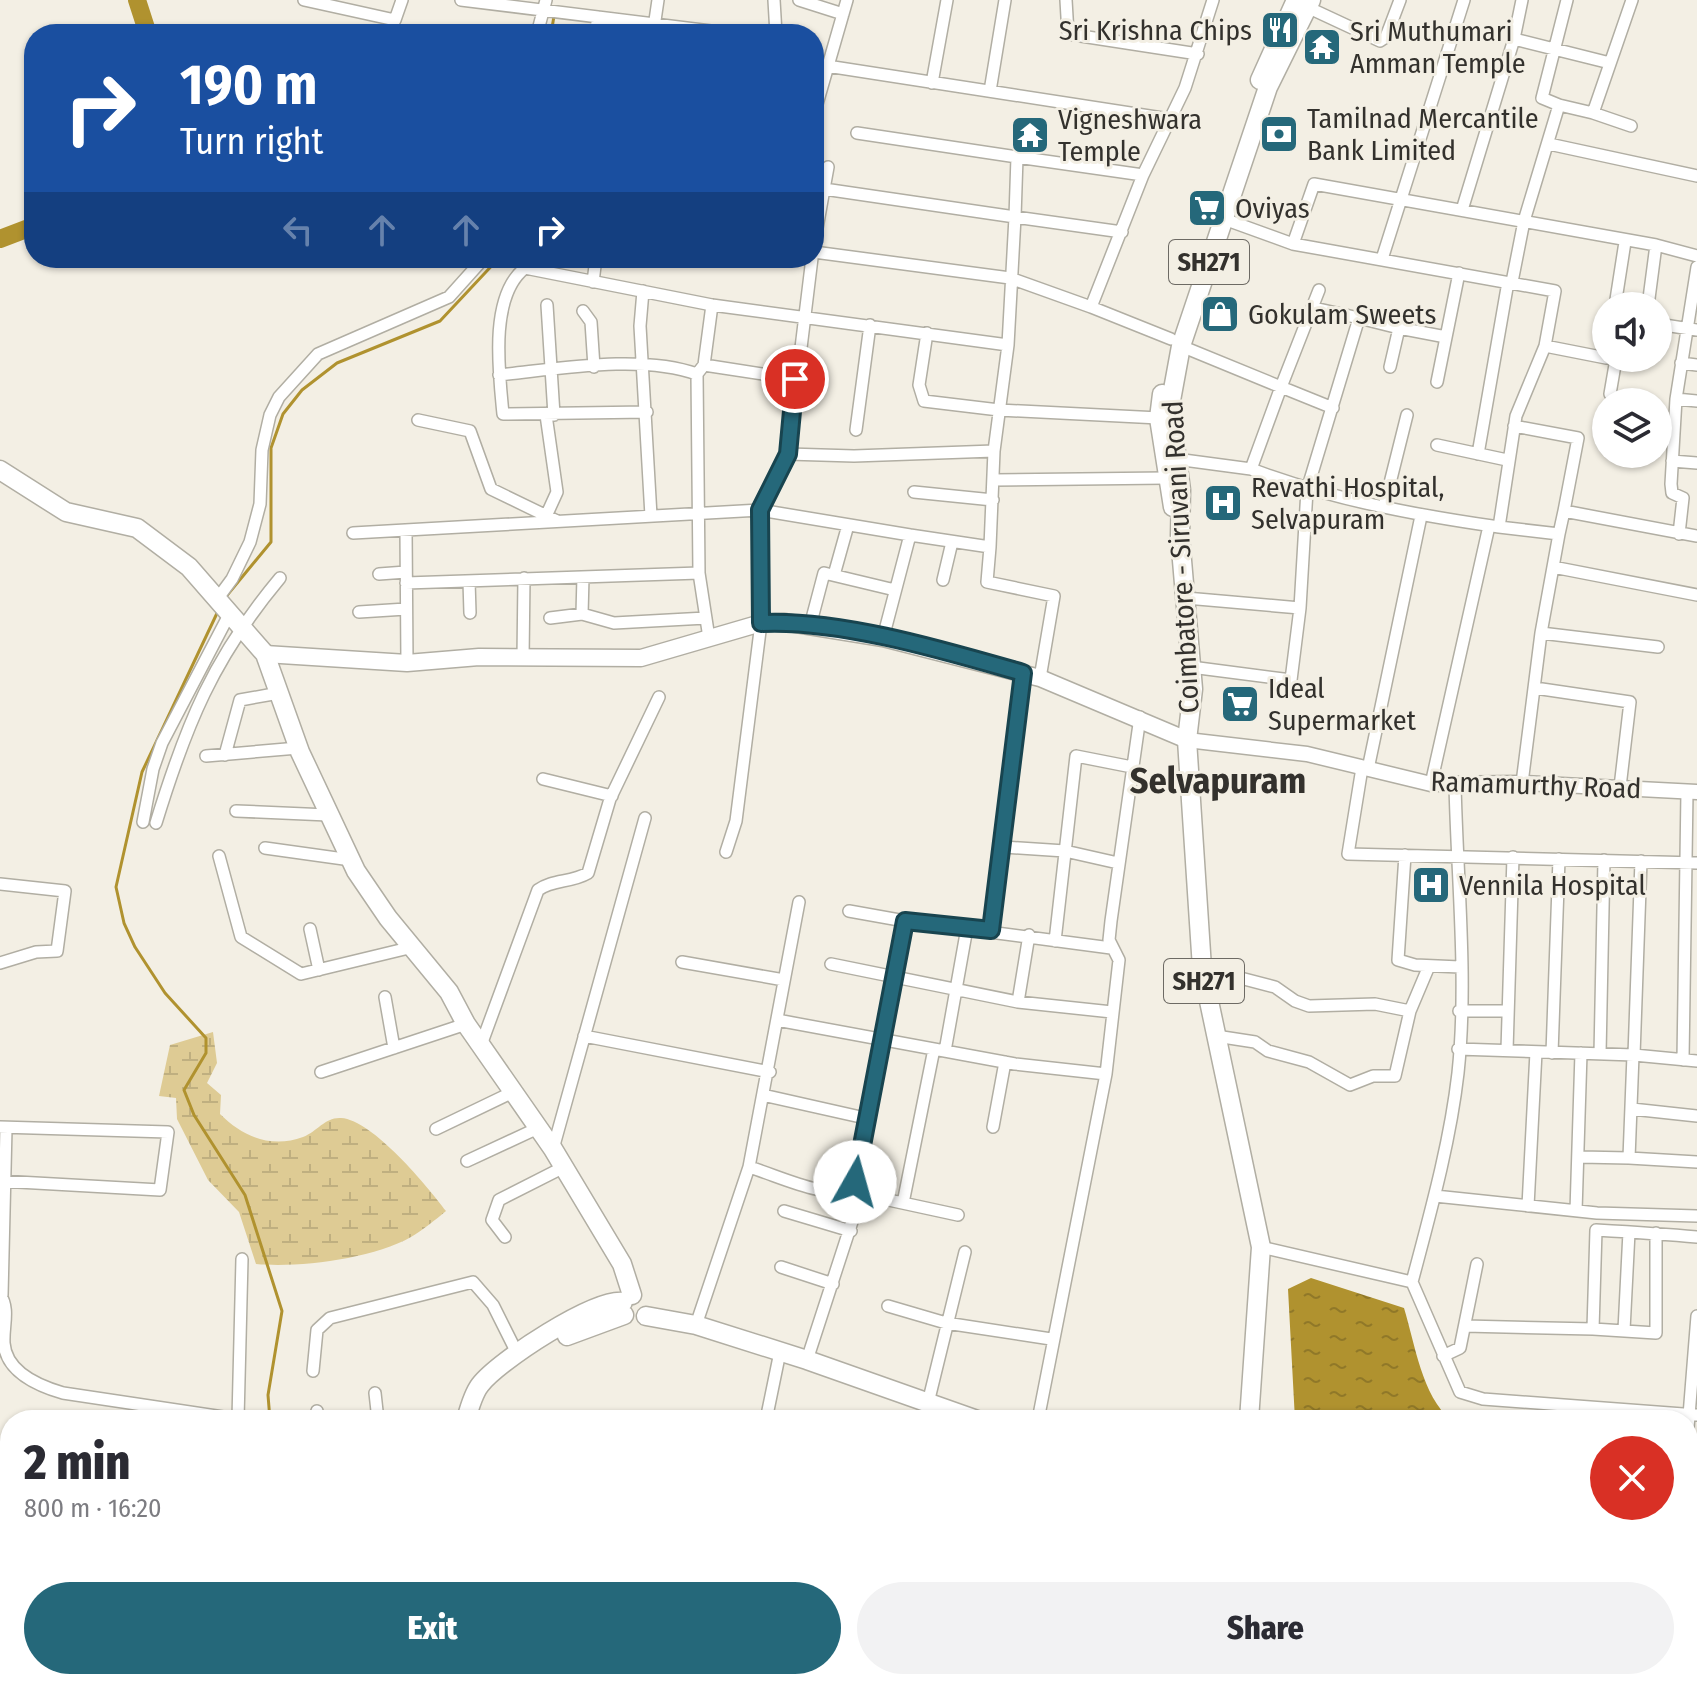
<!DOCTYPE html>
<html lang="en">
<head>
<meta charset="utf-8">
<style>
	:root { --surface:#fff; --page:#f2f2f3; --text:#2b2b33; --muted:#7c7c81; --accent:#25687a }
	body { margin:0; font-family:"Fira Sans Condensed",sans-serif; background:var(--page); color:var(--text); height:100vh; display:flex; flex-direction:column; font-size:30px; white-space:nowrap }
	* { box-sizing:border-box; margin:0 }
	p { font-size:26px; color:var(--muted) }
	.icon { flex:none; width:44px; height:44px; fill:none; stroke:currentColor; stroke-width:2; stroke-linecap:round; stroke-linejoin:round }
	.map { position:relative; flex:1; overflow:hidden }
	.sheet { position:absolute; left:0px; top:1410px; width:1698px; height:280px; display:flex; flex-direction:column; background:var(--surface); border-radius:32px 32px 0 0; box-shadow:0 2px 6px #0004 }
	.sheet>* { flex:none }
	.top-card { position:absolute; left:24px; top:24px; width:800px; height:244px; border-radius:32px; box-shadow:0 2px 6px #0004; background:#1a4fa0; color:#fff; overflow:hidden }
	.buttons { position:absolute; left:1592px; top:292px; display:grid; gap:16px }
	.buttons a { display:grid; place-items:center; width:80px; height:80px; border-radius:50%; background:var(--surface); box-shadow:0 2px 6px #0004; font-size:40px }
	.pin { position:absolute; display:grid; place-items:center; width:68px; height:68px; color:#fff; margin:-34px; border:4px solid #fff; border-radius:50%; box-shadow:0 2px 8px #0007 }
	.me { position:absolute; width:88px; margin:-44px; rotate:7deg; stroke-linejoin:round; filter:drop-shadow(0 0 6px #0008) }
	.turn { display:flex; align-items:center; gap:28px; height:168px; padding:0 24px; font-size:36px }
	.turn .icon { width:104px; height:104px; stroke-width:2.5 }
	.turn b { display:block; font-size:56px; line-height:68px }
	.lanes { display:flex; align-items:center; height:76px; padding:0 24px; background:#0003; justify-content:center; gap:40px; direction:ltr }
	.lanes .off { opacity:.35 }
	.round { display:grid; place-items:center; flex:none; width:84px; height:84px; border-radius:42px; background:var(--page) }
	.head { display:flex; align-items:center; justify-content:space-between; height:136px; padding:0 24px }
	h1 { font-size:48px; font-weight:800; line-height:60px }
	.action { display:flex; gap:16px; margin-top:auto; padding:16px 24px }
	.action a { flex:1; height:92px; border-radius:48px; background:var(--accent); color:#fff; font-size:32px; font-weight:800; line-height:92px; text-align:center }
	.action a+a { background:var(--page); color:var(--text) }
	.map>svg:first-child { display:block }
	.wetland { fill:url(#wetland-marsh) }
	.water { fill:url(#water-ripples) }
	.lines { fill:none; stroke-linecap:round; stroke-linejoin:round }
	.stream { stroke:#b0922f; stroke-width:3 }
	.river { stroke:#b0922f; stroke-width:18 }
	.minor-casing { stroke:#b1aea3; stroke-width:14 }
	.tertiary-casing { stroke:#b1aea3; stroke-width:17 }
	.secondary-casing { stroke:#b1aea3; stroke-width:19 }
	.primary-casing { stroke:#b1aea3; stroke-width:21 }
	.minor { stroke:#fff; stroke-width:11 }
	.tertiary { stroke:#fff; stroke-width:14 }
	.secondary { stroke:#fff; stroke-width:16 }
	.primary { stroke:#fff; stroke-width:18 }
	.route-casing { stroke:#18444f; stroke-width:20 }
	.route { stroke:#25687a; stroke-width:14 }
	.labels { text-anchor:middle; dominant-baseline:central; stroke-width:6; stroke-linejoin:round; paint-order:stroke }
	.shield { fill:#f3efe4; stroke:#6d6a64; stroke-width:2 }
	.shield-label { font-size:26px; font-weight:bold; fill:#33312d }
	.poi-label { font-size:28px; fill:#33312d; stroke:#f3efe4; text-anchor:start }
	.street-label { font-size:28px; fill:#33312d; stroke:#f3efe4 }
	.district-label { font-size:36px; font-weight:bold; fill:#33312d; stroke:#f3efe4 }
</style>
</head>
<body>
<div class="map">
<svg width="1697" height="1690" viewBox="0 0 1697 1690">
	<defs>
		<pattern id="wetland-marsh" width="20" height="14" patternUnits="userSpaceOnUse" patternTransform="scale(2)"><rect width="20" height="14" fill="#decb94"/><path d="M1 5h8M5 5V1M11 12h8M15 12V8" fill="none" stroke="#bfaf80"/></pattern>
		<pattern id="water-ripples" width="26" height="14" patternUnits="userSpaceOnUse" patternTransform="scale(2)"><rect width="26" height="14" fill="#b0922f"/><path d="M2 4q2-2 4 0t4 0M15 11q2-2 4 0t4 0" fill="none" stroke="#907828"/></pattern>
	</defs>
	<rect width="100%" height="100%" fill="#f3efe4"/>
	<path class="wetland" d="M213 1032 217 1063 207 1083 221 1095 220 1114C242 1136 271 1149 303 1137 318 1131 325 1117 341 1118 373 1120 428 1187 446 1211 435 1220 423 1230 411 1237 372 1259 299 1268 256 1264L239 1212 208 1180 177 1119 176 1098 159 1096 170 1045Z"/>
	<path class="water" d="M1311 1278 1404 1308C1415 1344 1422 1396 1451 1420H1295L1288 1289Z
		M0 1445 10 1519V1680H108L110 1690H0Z
		M1307 1680H1650L1648 1690H1308Z"/>
	<g class="lines">
		<path class="stream" d="M551 34 554 16
			M224 599 271 542V448L283 414 302 390 337 363 440 321 499 258
			M219 609 142 772 116 887 124 923 135 947 165 993 206 1038V1053L184 1090 194 1115 245 1195 282 1311 268 1395 270 1420
			M176 1680 177 1690"/>
		<path class="river" d="M137 0 148 34
			M0 239 34 226"/>
		<defs>
			<path id="minor" d="M304 0 395 20 402 0
				M461 0 735 34
				M774 0 776 34
				M799 0 843 14
				M1066 0 1068 34 1198 54
				M1307 7 1380 41 1386 37 1400 0
				M537 34 546 0
				M595 34 598 17
				M653 34 658 0
				M1514 39 1522 0
				M827 66 1169 119
				M932 83 947 0
				M990 91 1005 0
				M817 104 847 0
				M1559 105 1542 98 1567 0
				M1593 113 1631 126
				M857 133 1017 157
				M1549 144 1697 176
				M1143 175 1091 307 1171 339
				M814 188 824 189 828 167
				M1462 210 1514 39 1610 63
				M1224 219 1293 244 1555 291 1545 346 1516 416 1499 527 1559 534 1541 633 1522 783
				M1293 244 1314 184 1656 245 1697 256
				M814 245 824 189 1015 217 1017 157 1143 175 1185 88 1213 0
				M814 252 1010 278 1091 307
				M1382 259 1464 0
				M593 282 596 258
				M1512 282 1524 221 1559 105 1593 113 1632 0
				M1319 290 1281 387 1333 408
				M643 291 640 326 651 516
				M547 305 554 415
				M712 305 704 365 795 379
				M1615 306 1625 242
				M1648 306 1656 245
				M583 311 591 322 594 367
				M1359 318 1399 328
				M1658 324 1697 330
				M927 333 919 385 924 401 999 410 1159 418
				M1181 346 1281 387 1251 469C1331 499 1414 515 1499 527
				M1545 346 1606 358
				M1608 358 1616 359 1610 394
				M1681 363 1697 365
				M704 365 697 374 699 573 709 638
				M1390 367 1399 328 1446 337
				M499 375C558 369 641 354 697 374
				M1437 382 1459 273
				M1676 399 1697 401
				M647 412 503 414C499 372 489 296 525 268L712 305 1008 345
				M546 415 557 492 547 514
				M418 420 470 431 491 489 557 521
				M1514 426 1578 438 1564 511
				M856 430 870 325
				M1437 445 1507 460
				M788 454 854 456 994 451
				M1478 454 1508 282
				M1176 459 1251 469
				M1672 461 1697 463
				M994 480 1166 478
				M914 492 993 500
				M1384 507 1407 415
				M406 530 407 663
				M353 533 760 510 910 535
				M1559 534 1564 511 1697 536
				M1679 534 1683 498 1672 493 1671 484 1676 399 1697 267
				M990 547 987 582 1054 596 1040 678
				M1553 567 1697 595
				M379 574 406 572
				M834 575 848 525
				M943 580 952 542
				M469 581 470 613
				M406 583 699 573
				M218 598 232 579 250 542 260 504 262 450 270 415 279 397 318 354 449 297 484 258
				M1186 598 1300 608
				M359 612 406 609
				M582 614 583 577
				M550 618 582 614 614 623 706 618
				M810 626 824 573 895 590
				M1541 633 1658 647
				M883 638 910 535 990 547 994 451 1008 345 1015 217 1122 232
				M523 658 524 578
				M1191 667 1291 680 1300 608 1307 490 1359 318 1314 308
				M1535 688 1630 702 1620 787
				M225 755 240 700 279 693
				M206 756 298 748
				M1362 768 1348 854 1697 863
				M1368 769 1421 516
				M543 779 612 796
				M1431 784 1489 526
				M236 811 328 815
				M143 822 153 769 162 743 231 611
				M156 823C186 725 213 658 280 578
				M1004 847 1065 851 1118 863
				M265 848 351 860
				M726 852 736 821 761 623 760 510 788 454 812 258
				M1405 855 1398 960 1415 965 1460 967
				M219 856 241 937 301 974 413 947
				M0 884 65 891 57 951 36 952 0 963
				M849 911 905 921
				M310 929 319 970
				M991 930 1023 673
				M1055 941 1076 756 1132 767
				M682 962 784 980
				M831 964 1018 1002 1112 1012
				M1202 968 1275 987 1295 1001 1309 1006 1375 1004 1410 1011
				M385 997 394 1048
				M1018 1002 1029 935
				M1459 1011H1508
				M777 1020 1015 1064 1106 1074
				M584 1036 770 1072
				M1216 1036 1255 1042 1268 1051 1309 1062 1350 1085 1373 1076H1395L1410 1011 1429 966
				M481 1045 538 890C553 879 571 883 588 873L610 799 659 697
				M1458 1049 1634 1055 1697 1061
				M1507 1050 1513 857
				M945 1051 967 928
				M1552 1053 1559 859
				M1600 1054 1604 860
				M1633 1055 1629 1158 1697 1162
				M1634 1055 1641 861
				M1683 1060 1687 792
				M321 1072 466 1024
				M763 1095 865 1118
				M1632 1109 1697 1116
				M0 1127 168 1132 160 1190 0 1181
				M993 1127 1005 1062
				M436 1129 513 1092
				M553 1149 645 818
				M1580 1157 1629 1158
				M467 1161 538 1128
				M749 1167C782 1177 824 1199 858 1190
				M861 1194 958 1215
				M1435 1196 1597 1213 1697 1216
				M903 1203 934 1049
				M1528 1206 1536 1052
				M784 1211 851 1231
				M1576 1211 1581 1053
				M1656 1233V1333L1593 1329 1596 1230C1630 1232 1663 1234 1697 1237
				M505 1237 492 1220 499 1200 564 1167
				M1261 1247 1412 1282C1430 1214 1450 1143 1458 1073 1468 980 1457 878 1455 784
				M781 1267 833 1284
				M1412 1282 1460 1392 1483 1399 1697 1415
				M0 1294C10 1310 3 1325 4 1343 6 1372 39 1386 63 1393L243 1420
				M2 1295 6 1128
				M888 1306 946 1323 1051 1339
				M696 1325 749 1167 799 902
				M1465 1326 1593 1329
				M1624 1330 1629 1232
				M1443 1356 1460 1348 1477 1264
				M807 1360 861 1194 855 1171 905 921 1111 948
				M313 1371 317 1330 330 1318 473 1282 493 1305 517 1353
				M375 1393 378 1420
				M928 1403 965 1252
				M1467 1418 1468 1420
				M238 1419 242 1259
				M315 1420 317 1411
				M766 1420 780 1352
				M1038 1420 1106 1074 1119 960 1109 940 1111 921 1140 717
				M1688 1428 1697 1316
				M1688 1609H1697
				M1688 1661 1697 1674
				M566 1680 638 1690
				M1140 1680V1690
				M1655 1680V1690
				M523 1690 524 1680
				M705 1690 708 1680
				M764 1690 834 1680
				M913 1690 914 1680
				M1085 1690V1680"/>
			<path id="tertiary" d="M1187 740 1307 754 1431 784 1522 783 1697 792"/>
			<path id="secondary" d="M265 654 407 663 479 657 641 658 761 623 784 622 883 638 1040 678 1187 740"/>
			<path id="primary" d="M1260 80 1296 0
				M1162 394 1159 418 1173 507
				M0 470 66 512 137 528 189 567 265 654 300 752 356 871 388 918 449 992 466 1024 553 1149 622 1264 632 1295
				M646 1316 696 1325 807 1360 977 1420
				M567 1336 624 1315
				M466 1420C469 1409 473 1394 480 1385 498 1361 595 1298 623 1302
				M1249 1420 1261 1247 1202 968 1187 740 1193 689 1180 537 1181 490 1170 406 1181 346 1268 87 1311 0
				M1258 1680 1259 1690
				M411 1690 413 1680"/>
		</defs>
		<use href="#minor" class="minor-casing"/>
		<use href="#tertiary" class="tertiary-casing"/>
		<use href="#secondary" class="secondary-casing"/>
		<use href="#primary" class="primary-casing"/>
		<use href="#minor" class="minor"/>
		<use href="#tertiary" class="tertiary"/>
		<use href="#secondary" class="secondary"/>
		<use href="#primary" class="primary"/>
	</g>
	<g class="lines">
		<defs>
			<path id="route" d="M795 379 788 454 760 510 761 623C840 619 946 651 1023 673L991 930 905 921 855 1182"/>
		</defs>
		<use href="#route" class="route-casing"/>
		<use href="#route" class="route"/>
	</g>
	<defs>
		<symbol id="restaurant-square" viewBox="-11 -11 22 22"><rect x="-9" y="-9" width="18" height="18" rx="4" fill="#25687a" stroke="#f3efe4"/><path d="M-5-6h1v4h1v-4h1v4h1v-4h1v5L-1.5 .5V6h-2V.5L-5-1ZM5-6V6H3V1.5H1.5Q1.5-4 5-6Z" fill="#fff"/></symbol>
		<symbol id="temple-square" viewBox="-11 -11 22 22"><rect x="-9" y="-9" width="18" height="18" rx="4" fill="#25687a" stroke="#f3efe4"/><path d="M0-6L5-2H3V0L6.5 2.5H4V6H1.5V3h-3V6H-4V2.5H-6.5L-3 0V-2H-5Z" fill="#fff"/></symbol>
		<symbol id="bank-square" viewBox="-11 -11 22 22"><rect x="-9" y="-9" width="18" height="18" rx="4" fill="#25687a" stroke="#f3efe4"/><path d="M-6-4H6V4H-6ZM0-2.3a2.3 2.3 0 1 0 0 4.6a2.3 2.3 0 1 0 0-4.6Z" fill="#fff"/></symbol>
		<symbol id="supermarket-square" viewBox="-11 -11 22 22"><rect x="-9" y="-9" width="18" height="18" rx="4" fill="#25687a" stroke="#f3efe4"/><path d="M-6-5.5h2.5l.6 2H6L4.5 2H-2.5L-4.4-4H-6ZM-1.5 3.2a1.3 1.3 0 1 0 .1 0ZM3 3.2a1.3 1.3 0 1 0 .1 0Z" fill="#fff"/></symbol>
		<symbol id="shop-square" viewBox="-11 -11 22 22"><rect x="-9" y="-9" width="18" height="18" rx="4" fill="#25687a" stroke="#f3efe4"/><path d="M-5-2.5h2.3a2.7 3.5 0 0 1 5.4 0H5L5.5 6h-11ZM-1.5-2.5h3a1.5 2.3 0 0 0-3 0Z" fill="#fff"/></symbol>
		<symbol id="hospital-square" viewBox="-11 -11 22 22"><rect x="-9" y="-9" width="18" height="18" rx="4" fill="#25687a" stroke="#f3efe4"/><path d="M-5-5h3v3.5h4V-5h3V5h-3V1.5h-4V5h-3Z" fill="#fff"/></symbol>
	</defs>
	<g fill-rule="evenodd">
		<use href="#restaurant-square" x="1258" y="8" width="44" height="44"/>
		<use href="#temple-square" x="1300" y="25" width="44" height="44"/>
		<use href="#bank-square" x="1257" y="112" width="44" height="44"/>
		<use href="#temple-square" x="1008" y="113" width="44" height="44"/>
		<use href="#supermarket-square" x="1185" y="186" width="44" height="44"/>
		<use href="#shop-square" x="1198" y="292" width="44" height="44"/>
		<use href="#hospital-square" x="1201" y="481" width="44" height="44"/>
		<use href="#supermarket-square" x="1218" y="682" width="44" height="44"/>
		<use href="#hospital-square" x="1409" y="863" width="44" height="44"/>
	</g>
	<g class="labels">
		<g class="shield">
			<rect x="1169" y="240" width="80" height="44" rx="6"/>
			<rect x="1164" y="959" width="80" height="44" rx="6"/>
		</g>
		<g class="shield-label">
			<text x="1209" y="262">SH271</text>
			<text x="1204" y="981">SH271</text>
		</g>
		<g class="poi-label">
			<text x="1252" y="30" text-anchor="end">Sri Krishna Chips</text>
			<text x="1350" y="31">Sri Muthumari<tspan x="1350" dy="32">Amman Temple</tspan></text>
			<text x="1307" y="118">Tamilnad Mercantile<tspan x="1307" dy="32">Bank Limited</tspan></text>
			<text x="1058" y="119">Vigneshwara<tspan x="1058" dy="32">Temple</tspan></text>
			<text x="1235" y="208">Oviyas</text>
			<text x="1248" y="314">Gokulam Sweets</text>
			<text x="1251" y="487">Revathi Hospital,<tspan x="1251" dy="32">Selvapuram</tspan></text>
			<text x="1268" y="688">Ideal<tspan x="1268" dy="32">Supermarket</tspan></text>
			<text x="1459" y="885">Vennila Hospital</text>
		</g>
		<g class="street-label">
			<text transform="translate(1181 557) rotate(-93)">Coimbatore - Siruvani Road</text>
			<text transform="translate(1536 785) rotate(2)">Ramamurthy Road</text>
		</g>
		<g class="district-label">
			<text x="1218" y="781">Selvapuram</text>
		</g>
	</g>
</svg>
<div class="buttons">
<a><svg class="icon" aria-label="sound" viewBox="0 0 24 24"><path d="M4 9h4l5-4v14l-5-4H4zM17 9q2 3 0 6"/></svg></a>
<a><svg class="icon" aria-label="layers" viewBox="0 0 24 24"><path d="M12 4l9 5-9 5-9-5zM3 14l9 5 9-5"/></svg></a>
</div>
<div class="pin" style="left:795px;top:379px;background:#d93025"><svg class="icon" aria-label="arrive" viewBox="0 0 24 24"><path d="M6 21V4h12l-3 4 3 4H6"/></svg></div>
<svg class="me" style="left:855px;top:1182px" viewBox="-20 -20 40 40"><circle r="19" fill="#fff"/><path d="M0-13L10 11 0 6-10 11z" fill="#25687a"/></svg>
<div class="top-card">
<div class="turn"><svg class="icon" aria-label="right" viewBox="0 0 24 24"><path d="M7 20v-9h11M14 6l5 5-5 5"/></svg><div><b>190 m</b>Turn right</div></div>
<div class="lanes"><svg class="icon off" aria-label="left" viewBox="0 0 24 24"><path d="M17 20v-9H6M10 6l-5 5 5 5"/></svg><svg class="icon off" aria-label="ahead" viewBox="0 0 24 24"><path d="M12 20V5M6 11l6-6 6 6"/></svg><svg class="icon off" aria-label="ahead" viewBox="0 0 24 24"><path d="M12 20V5M6 11l6-6 6 6"/></svg><svg class="icon" aria-label="right" viewBox="0 0 24 24"><path d="M7 20v-9h11M14 6l5 5-5 5"/></svg></div>
</div>
<section class="sheet">
<div class="head"><div><h1>2 min</h1><p>800 m · 16:20</p></div><a class="round" style="background:#d93025;color:#fff"><svg class="icon" aria-label="close" viewBox="0 0 24 24"><path d="M6 6l12 12M18 6L6 18"/></svg></a></div>
<div class="action"><a>Exit</a><a>Share</a></div>
</section>
</div>
</body>
</html>
